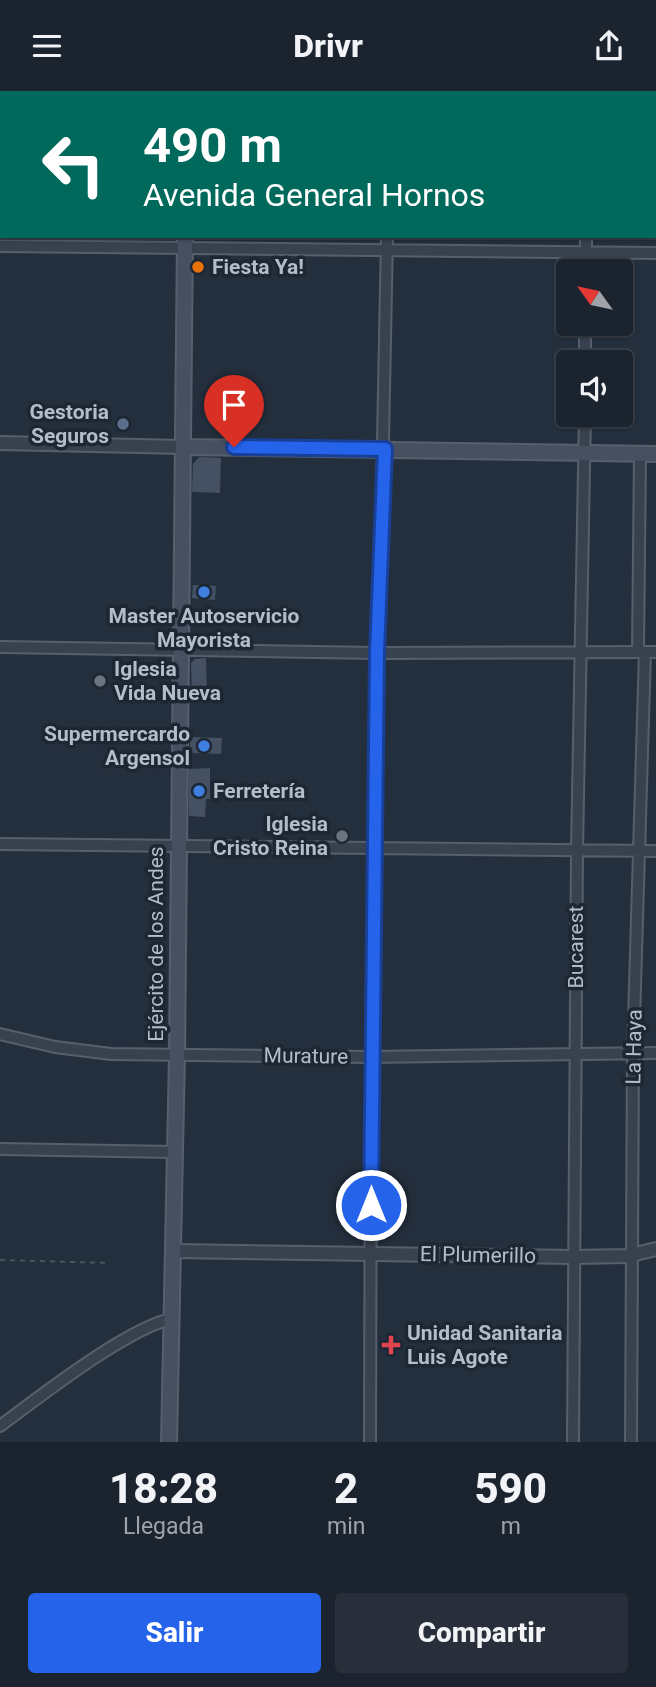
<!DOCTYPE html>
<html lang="es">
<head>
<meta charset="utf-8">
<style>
	:root { --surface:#1b232e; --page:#282f3a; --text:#f1f3f6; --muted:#a0a4aa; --line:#39404a; --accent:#2563eb }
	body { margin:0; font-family:Roboto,sans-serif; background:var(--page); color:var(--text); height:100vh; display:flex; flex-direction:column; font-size:26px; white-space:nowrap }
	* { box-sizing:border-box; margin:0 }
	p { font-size:23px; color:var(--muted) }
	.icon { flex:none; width:38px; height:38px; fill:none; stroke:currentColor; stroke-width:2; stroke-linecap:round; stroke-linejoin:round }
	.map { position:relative; height:1351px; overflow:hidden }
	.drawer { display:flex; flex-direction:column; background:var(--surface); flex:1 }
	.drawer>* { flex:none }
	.top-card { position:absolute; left:0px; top:0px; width:656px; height:147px; box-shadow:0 2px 5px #0004,0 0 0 2px var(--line); background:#00695c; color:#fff; overflow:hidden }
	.needle { width:46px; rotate:303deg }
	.fabs { position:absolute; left:556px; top:168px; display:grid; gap:14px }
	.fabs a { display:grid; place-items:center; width:77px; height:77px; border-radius:7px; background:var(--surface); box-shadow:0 2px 5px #0004,0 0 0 2px var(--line); font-size:35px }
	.pin { position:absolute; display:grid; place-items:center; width:60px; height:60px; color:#fff; margin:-72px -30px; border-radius:50% 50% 50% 0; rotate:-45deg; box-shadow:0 0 7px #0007 }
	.pin .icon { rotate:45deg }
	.me { position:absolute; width:77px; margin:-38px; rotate:0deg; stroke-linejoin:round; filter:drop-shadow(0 0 5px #0008) }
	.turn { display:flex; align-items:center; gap:24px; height:147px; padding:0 28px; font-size:32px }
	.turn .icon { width:91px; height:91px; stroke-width:2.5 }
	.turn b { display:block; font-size:49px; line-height:60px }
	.eta { display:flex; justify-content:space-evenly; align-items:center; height:119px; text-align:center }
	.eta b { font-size:42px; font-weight:800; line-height:49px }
	.primary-button { display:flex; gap:14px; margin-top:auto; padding:14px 28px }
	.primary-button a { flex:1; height:80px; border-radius:7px; background:var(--accent); color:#fff; font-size:28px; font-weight:800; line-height:80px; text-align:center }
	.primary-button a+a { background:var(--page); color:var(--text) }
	header { display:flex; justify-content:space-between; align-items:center; height:91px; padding:0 28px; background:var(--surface); font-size:32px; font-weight:800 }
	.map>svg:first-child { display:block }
	.building { fill:#455162 }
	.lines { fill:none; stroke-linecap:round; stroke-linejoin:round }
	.minor-casing { stroke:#565f6c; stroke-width:14 }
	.tertiary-casing { stroke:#565f6c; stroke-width:16 }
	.secondary-casing { stroke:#565f6c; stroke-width:18 }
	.path { stroke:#44595c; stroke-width:2; stroke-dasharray:5 5; stroke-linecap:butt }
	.minor { stroke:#38414e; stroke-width:10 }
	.tertiary { stroke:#38414e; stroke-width:12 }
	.secondary { stroke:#465061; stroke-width:14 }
	.route-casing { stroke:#184099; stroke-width:18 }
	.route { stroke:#2563eb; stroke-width:12 }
	.food-dot { fill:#e8710a; stroke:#1d2633; stroke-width:2.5 }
	.service-dot { fill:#5c6f8a; stroke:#1d2633; stroke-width:2.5 }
	.shop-dot { fill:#3f7fe0; stroke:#1d2633; stroke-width:2.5 }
	.worship-dot { fill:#6b7280; stroke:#1d2633; stroke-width:2.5 }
	.health-dot { fill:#e0444e; stroke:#1d2633; stroke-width:2.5 }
	.labels { text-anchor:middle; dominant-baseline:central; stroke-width:7; stroke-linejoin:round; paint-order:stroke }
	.poi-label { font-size:21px; font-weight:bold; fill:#b4bcc9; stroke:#1d2633; text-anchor:start }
	.street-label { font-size:21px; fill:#b4bcc9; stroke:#1d2633 }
</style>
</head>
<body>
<header><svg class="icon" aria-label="menu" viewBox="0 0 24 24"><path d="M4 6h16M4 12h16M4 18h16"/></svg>Drivr<svg class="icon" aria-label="share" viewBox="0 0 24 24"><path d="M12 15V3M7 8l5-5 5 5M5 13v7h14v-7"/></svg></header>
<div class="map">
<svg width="656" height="1351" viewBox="0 0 656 1351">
	<rect width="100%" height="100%" fill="#242f3e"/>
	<path class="building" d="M199 366 221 367 220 402 192 401 193 373Z
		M193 494 216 495 215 509 192 507Z
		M206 567 207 601 192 602 191 572 195 568Z
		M190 646 222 647 221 663 190 662Z
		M210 677V708H206L205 726 189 725V678Z"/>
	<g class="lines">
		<defs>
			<path id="minor" d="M387 2V0
				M587 2V0
				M0 155 656 162
				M586 180V145
				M585 271V233
				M0 556 377 562 656 561
				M638 561 640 363
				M0 753 656 760
				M0 943 55 956 111 963 371 966 656 962
				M0 1058 174 1061
				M0 1335C38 1307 130 1235 172 1228
				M370 1351 371 966 387 145
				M573 1351 577 759 585 324
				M631 1351 633 962 645 561"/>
			<path id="tertiary" d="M0 352 184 356
				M173 1160 574 1166 627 1165 656 1158"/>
			<path id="secondary" d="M188 2V0
				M184 356 656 363
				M169 1351 177 963 185 145"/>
		</defs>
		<use href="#minor" class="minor-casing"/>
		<use href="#tertiary" class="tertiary-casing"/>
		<use href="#secondary" class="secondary-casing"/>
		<path class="path" d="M0 1169 110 1172"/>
		<use href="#minor" class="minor"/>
		<use href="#tertiary" class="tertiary"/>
		<use href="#secondary" class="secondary"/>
	</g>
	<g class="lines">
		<defs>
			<path id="route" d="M234 356 385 358 377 562 371 1114"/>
		</defs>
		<use href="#route" class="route-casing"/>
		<use href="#route" class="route"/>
	</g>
	<circle class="food-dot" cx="198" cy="176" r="7"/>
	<circle class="service-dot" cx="123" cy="333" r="7"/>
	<g class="shop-dot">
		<circle cx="204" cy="501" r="7"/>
		<circle cx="204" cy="655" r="7"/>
		<circle cx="199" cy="700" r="7"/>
	</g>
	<g class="worship-dot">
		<circle cx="100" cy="590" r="7"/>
		<circle cx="342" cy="745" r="7"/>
	</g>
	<path class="health-dot" d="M387.5 1243.5h7v7h7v7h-7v7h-7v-7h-7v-7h7z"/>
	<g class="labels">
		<g class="poi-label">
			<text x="212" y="176">Fiesta Ya!</text>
			<text x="109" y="321" text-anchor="end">Gestoria<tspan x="109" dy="24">Seguros</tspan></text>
			<text x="204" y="525" text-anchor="middle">Master Autoservicio<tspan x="204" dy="24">Mayorista</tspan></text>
			<text x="114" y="578">Iglesia<tspan x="114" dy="24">Vida Nueva</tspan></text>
			<text x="190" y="643" text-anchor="end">Supermercardo<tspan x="190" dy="24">Argensol</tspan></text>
			<text x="213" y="700">Ferretería</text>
			<text x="328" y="733" text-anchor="end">Iglesia<tspan x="328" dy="24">Cristo Reina</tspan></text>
			<text x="407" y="1242">Unidad Sanitaria<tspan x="407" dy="24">Luis Agote</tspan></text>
		</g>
		<g class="street-label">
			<text transform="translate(156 853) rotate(-90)">Ejército de los Andes</text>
			<text transform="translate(576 856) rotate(-90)">Bucarest</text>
			<text transform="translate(634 956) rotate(-89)">La Haya</text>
			<text transform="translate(306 965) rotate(1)">Murature</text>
			<text transform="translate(478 1164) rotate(1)">El Plumerillo</text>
		</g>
	</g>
</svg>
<div class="fabs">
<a><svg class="needle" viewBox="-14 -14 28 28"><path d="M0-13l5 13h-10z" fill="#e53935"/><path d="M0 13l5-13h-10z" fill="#a0a4aa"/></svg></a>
<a><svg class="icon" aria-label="sound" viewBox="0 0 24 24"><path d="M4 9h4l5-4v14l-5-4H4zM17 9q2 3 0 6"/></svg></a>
</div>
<div class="pin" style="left:234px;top:356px;background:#d93025"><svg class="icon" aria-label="arrive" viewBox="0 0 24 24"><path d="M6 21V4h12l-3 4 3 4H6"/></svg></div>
<svg class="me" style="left:371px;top:1114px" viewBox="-20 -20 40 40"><circle r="17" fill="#2563eb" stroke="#fff" stroke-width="3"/><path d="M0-11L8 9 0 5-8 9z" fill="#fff"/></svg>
<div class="top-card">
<div class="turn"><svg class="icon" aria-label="left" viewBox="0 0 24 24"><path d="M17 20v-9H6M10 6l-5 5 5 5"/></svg><div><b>490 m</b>Avenida General Hornos</div></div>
</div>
</div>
<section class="drawer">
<div class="eta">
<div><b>18:28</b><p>Llegada</p></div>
<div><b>2</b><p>min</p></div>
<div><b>590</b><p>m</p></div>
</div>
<div class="primary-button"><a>Salir</a><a>Compartir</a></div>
</section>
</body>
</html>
